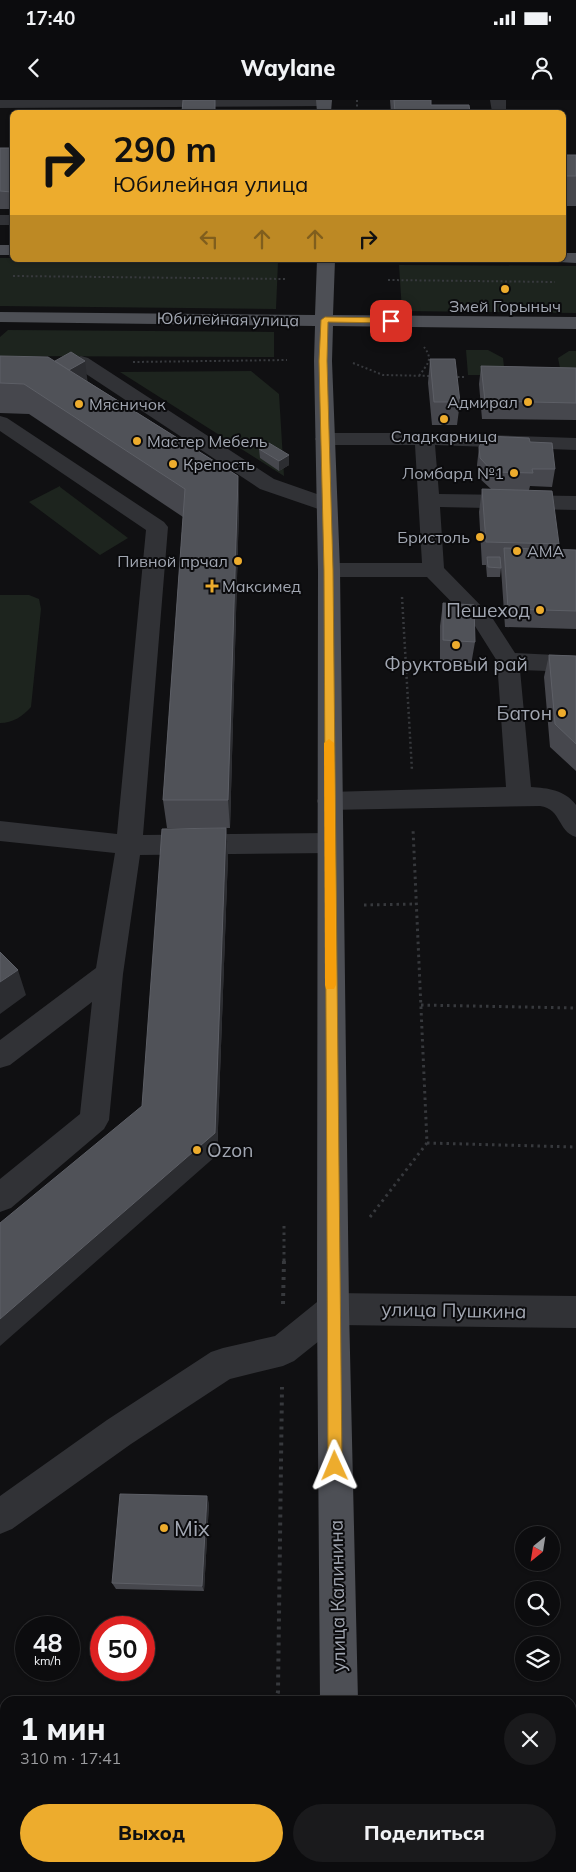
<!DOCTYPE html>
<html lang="ru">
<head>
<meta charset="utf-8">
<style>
	:root { --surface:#0c0c0e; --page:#1a1a1c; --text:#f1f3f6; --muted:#9a9b9e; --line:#2c2c2e; --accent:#edac2d }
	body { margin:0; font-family:Mulish,sans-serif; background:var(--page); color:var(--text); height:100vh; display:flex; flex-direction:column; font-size:19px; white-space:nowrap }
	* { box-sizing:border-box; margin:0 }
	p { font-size:16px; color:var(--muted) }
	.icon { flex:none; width:28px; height:28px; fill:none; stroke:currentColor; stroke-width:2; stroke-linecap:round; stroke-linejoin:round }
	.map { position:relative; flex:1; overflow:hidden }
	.details { position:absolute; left:0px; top:1596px; width:576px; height:176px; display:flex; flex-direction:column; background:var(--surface); border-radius:15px 15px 0 0; box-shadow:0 1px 4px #0004,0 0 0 1px var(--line) }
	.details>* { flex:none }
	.hud { position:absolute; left:10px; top:10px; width:556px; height:152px; border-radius:8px; box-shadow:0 1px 4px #0004,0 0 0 1px var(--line); background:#edac2d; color:#111; overflow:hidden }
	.needle { width:32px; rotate:210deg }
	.controls { position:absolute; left:515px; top:1426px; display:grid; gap:10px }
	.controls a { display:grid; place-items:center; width:45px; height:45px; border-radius:50%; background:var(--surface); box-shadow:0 1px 4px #0004,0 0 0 1px var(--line); font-size:25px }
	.speed { position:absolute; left:15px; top:1516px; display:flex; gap:10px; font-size:25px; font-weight:700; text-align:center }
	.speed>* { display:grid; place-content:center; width:65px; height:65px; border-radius:50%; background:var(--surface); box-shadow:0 1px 4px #0004,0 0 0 1px var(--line); line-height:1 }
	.speed small { font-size:12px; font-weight:400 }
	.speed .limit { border:8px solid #d22; background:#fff; color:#111 }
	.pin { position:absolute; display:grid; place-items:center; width:42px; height:42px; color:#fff; margin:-21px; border-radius:10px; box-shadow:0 2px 8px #0006 }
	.me { position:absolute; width:55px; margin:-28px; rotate:359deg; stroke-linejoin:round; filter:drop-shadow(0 0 4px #0008) }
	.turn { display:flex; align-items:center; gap:18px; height:105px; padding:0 20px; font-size:22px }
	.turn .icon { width:65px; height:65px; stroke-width:2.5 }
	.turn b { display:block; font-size:35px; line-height:42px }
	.lanes { display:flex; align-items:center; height:48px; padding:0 20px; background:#0003; justify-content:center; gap:25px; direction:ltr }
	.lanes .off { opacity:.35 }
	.round { display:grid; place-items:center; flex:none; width:52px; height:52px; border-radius:26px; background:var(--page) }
	.overview { display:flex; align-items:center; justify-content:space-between; height:85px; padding:0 20px }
	h1 { font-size:30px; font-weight:800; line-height:38px }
	.primary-button { display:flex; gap:10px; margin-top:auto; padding:10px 20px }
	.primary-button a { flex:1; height:58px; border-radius:30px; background:var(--accent); color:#111; font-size:20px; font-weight:800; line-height:58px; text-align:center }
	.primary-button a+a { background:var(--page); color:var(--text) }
	.status { display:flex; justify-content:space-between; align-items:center; height:35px; padding:0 25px; background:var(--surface); direction:ltr }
	.status svg { height:14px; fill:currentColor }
	header { display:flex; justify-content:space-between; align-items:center; height:65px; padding:0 20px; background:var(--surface); font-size:22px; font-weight:800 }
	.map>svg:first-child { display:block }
	.green { fill:#1d241e }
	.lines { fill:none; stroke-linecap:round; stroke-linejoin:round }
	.path-far3 { stroke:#37393d; stroke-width:2; stroke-dasharray:2 2.5; stroke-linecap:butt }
	.path-far2 { stroke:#37393d; stroke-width:2.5; stroke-dasharray:2 3; stroke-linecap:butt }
	.path-far1 { stroke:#37393d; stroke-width:3; stroke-dasharray:2.5 4; stroke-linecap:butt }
	.path { stroke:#37393d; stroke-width:4; stroke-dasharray:3 5; stroke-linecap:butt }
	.minor { fill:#313236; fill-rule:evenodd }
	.major { fill:#4d4f55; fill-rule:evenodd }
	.wall { fill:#46474d }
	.shaded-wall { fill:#2c2d31 }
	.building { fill:#505258; stroke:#5d5f66 }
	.route { fill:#edac2d; stroke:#9a701d }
	.slow { fill:#f59e0b }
	.poi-dot { fill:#edac2d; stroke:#0b0b0d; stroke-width:2 }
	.labels { text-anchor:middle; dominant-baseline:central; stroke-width:4; stroke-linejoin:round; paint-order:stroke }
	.far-poi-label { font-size:16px; fill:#a2a7b2; stroke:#0b0b0d; text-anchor:start }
	.far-street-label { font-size:16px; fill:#a2a7b2; stroke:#0b0b0d }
	.poi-label { font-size:19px; fill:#a2a7b2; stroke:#0b0b0d; text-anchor:end }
	.street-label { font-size:19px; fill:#a2a7b2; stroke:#0b0b0d }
	.near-poi-label { font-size:22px; fill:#a2a7b2; stroke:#0b0b0d; text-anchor:start }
</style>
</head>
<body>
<div class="status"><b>17:40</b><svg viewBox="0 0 49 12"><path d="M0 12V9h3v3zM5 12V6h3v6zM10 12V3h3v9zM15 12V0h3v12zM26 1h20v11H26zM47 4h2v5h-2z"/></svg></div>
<header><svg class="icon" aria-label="back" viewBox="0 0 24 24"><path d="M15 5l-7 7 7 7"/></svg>Waylane<svg class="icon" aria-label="person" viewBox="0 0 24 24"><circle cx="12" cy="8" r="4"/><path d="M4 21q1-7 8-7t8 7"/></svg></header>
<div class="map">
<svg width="576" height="1772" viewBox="0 0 576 1772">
	<rect width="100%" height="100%" fill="#101012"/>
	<path class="green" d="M0 158H12V160L278 162 276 209 0 206Z
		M399 165 576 166V213L402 211Z
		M8 230 274 232V257L0 256V237Z
		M466 250H488L503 258 504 267 492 275H468Z
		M569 251H576V276L560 268 558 258Z
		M251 271 279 294 284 376 120 272Z
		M60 386V387L128 438 100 455 29 402Z
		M0 495H29L39 499 41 509 31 607C23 616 13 623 0 623Z"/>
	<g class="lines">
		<path class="path-far3" d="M357 0V12
			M13 176 287 179
			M388 180 555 182
			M133 262 287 260
			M353 263 383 275 432 276
			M419 276C427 264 434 260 424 247
			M453 277H465"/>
		<path class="path-far2" d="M402 497 412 671"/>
		<path class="path-far1" d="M364 805 416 804
			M421 905 576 908
			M427 1043 576 1047
			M370 1117 427 1043 413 729
			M284 1161V1123"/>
		<path class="path" d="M283 1204 284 1160
			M275 1601 278 1592 282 1287
			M229 1768V1772"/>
		<path class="minor" d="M0 0H331L332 1 329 4 324 6 0 8Z
			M490 0H506V12H492Z
			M0 115H12V125H0Z
			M81 256 88 258 274 379 334 400 337 405 334 410 327 412 260 389 74 266 72 262 74 258Z
			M0 316 7 318 164 422 168 427 143 735 330 733 339 736 343 743 339 750 330 753 140 755 123 874 109 1020 104 1029 11 1108 0 1112V1079L80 1014 92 902 10 965 0 968V940L96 868 115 753 0 741V721L117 734 146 430 0 331Z
			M325 333H425L576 338V350L435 345 439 394 576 396V410L440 407 444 468 491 516 515 553 576 556V572L520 570 531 687C548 688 565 690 576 705V737C557 731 562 709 540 706L329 710 320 708 317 701 320 694 329 692 506 687 497 561 475 526 427 477H329L321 475 318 470 321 465 329 463H422L415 345H325L318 343 315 339 318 335Z
			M333 1193 576 1196V1228L339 1225 294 1261 283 1266 230 1279 131 1344 12 1429 0 1434V1396L107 1320 211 1252 223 1248 275 1236 322 1198Z
			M571 1716H576V1756H571Z"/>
		<path class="major" d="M316 0H332L331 12H317Z
			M0 145H12V155H0Z
			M564 153H576V163L558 162 557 160H564Z
			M317 160H335L333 215 576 217V229L333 226 332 261 340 470 349 1209 358 1601H320L317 1209 318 470 314 261 315 226 0 222V212L315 215Z
			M321 1768H361V1772H321Z"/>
	</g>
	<path class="wall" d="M390 0H431V5L470 12H391Z
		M0 48H12V109H0Z
		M564 55H576V106H564Z
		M0 256 55 261 238 376 239 407 230 728H226L228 755 217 1055 142 1006 221 728H167L163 700 183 417 29 314 0 313Z
		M430 259 460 302 457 325H432L428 283Z
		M481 266 576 268V320L482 319 479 284Z
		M530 342 555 369 552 387 530 386 529 390 559 444 558 449 576 450V529L505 527 501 468 500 477H487L486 465H482L479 412 482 389H491L477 376V365L479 347Z
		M259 349 289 365 279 371 260 358Z
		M443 503 475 542 471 565 440 563V526Z
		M549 555 576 556V671L550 647 544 577Z
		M209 1403 204 1491 116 1489 112 1483Z"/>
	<path class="shaded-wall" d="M85 261 88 285 63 273Z
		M289 355V365L279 371V361Z
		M238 376 239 407 230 728 228 700Z
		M226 728 228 755 217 1055 0 1246V1219L215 1033Z
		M18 870 26 895 0 914V882Z
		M207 1396 209 1403 204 1491 202 1486Z"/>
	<path class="building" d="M183 0H215V12H182Z
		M394 0H431V5H469L470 12H395Z
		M0 48H12V92L0 91Z
		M564 55H576V76H564Z
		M71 252 85 261 69 270 55 261Z
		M0 256 48 257 238 376 228 700H163L185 389 24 284 0 283Z
		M430 259H455L460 302H434Z
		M481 266 576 268V303L485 301Z
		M485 336 529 338 530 342 552 343 555 369H532L533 373 493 372 480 358 479 347Z
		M269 343 289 355 279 361 259 349Z
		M482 389 552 391 559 444 486 442Z
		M504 448 576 450V511L508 509Z
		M487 457H500L501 468 488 467Z
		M443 503 474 505 475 542 443 540Z
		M549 555 576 556V644L555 624Z
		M226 728 215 1033 0 1219V1123L142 1006 162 729Z
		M0 852 18 870 0 882Z
		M120 1394 207 1396 202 1486 112 1483Z"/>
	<path class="route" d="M325 217 391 218 395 221 391 223 328 222 327 261 333 470 342 1366 340 1371 335 1373 330 1371 328 1366 324 470 319 261 321 220Z"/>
	<path class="slow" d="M329 639 334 643 336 885 334 889H326L325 885 324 643Z"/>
	<g class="poi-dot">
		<circle cx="505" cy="189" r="5"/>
		<circle cx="528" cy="302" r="5"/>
		<circle cx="79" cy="304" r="5"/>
		<circle cx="444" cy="319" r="5"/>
		<circle cx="137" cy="341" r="5"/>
		<circle cx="173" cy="364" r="5"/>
		<circle cx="514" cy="373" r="5"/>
		<circle cx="480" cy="437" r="5"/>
		<circle cx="517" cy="451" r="5"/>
		<circle cx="238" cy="461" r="5"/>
		<path d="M209.5 478.5h5v5h5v5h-5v5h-5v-5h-5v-5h5z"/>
		<circle cx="540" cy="510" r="5"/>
		<circle cx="456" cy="545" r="5"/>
		<circle cx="562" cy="613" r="5"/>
		<circle cx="197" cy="1050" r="5"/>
		<circle cx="164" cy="1428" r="5"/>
	</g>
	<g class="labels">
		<g class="far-poi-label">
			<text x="505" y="206" text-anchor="middle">Змей Горыныч</text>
			<text x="518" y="302" text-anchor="end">Адмирал</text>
			<text x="89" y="304">Мясничок</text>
			<text x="444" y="336" text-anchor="middle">Сладкарница</text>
			<text x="147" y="341">Мастер Мебель</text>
			<text x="183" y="364">Крепость</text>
			<text x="504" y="373" text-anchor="end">Ломбард №1</text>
			<text x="470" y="437" text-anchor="end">Бристоль</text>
			<text x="527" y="451">АМА</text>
			<text x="228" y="461" text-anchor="end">Пивной прчал</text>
			<text x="222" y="486">Максимед</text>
		</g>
		<g class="far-street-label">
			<text transform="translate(228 219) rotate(1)">Юбилейная улица</text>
		</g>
		<g class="poi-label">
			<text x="530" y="510">Пешеход</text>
			<text x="456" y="564" text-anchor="middle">Фруктовый рай</text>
			<text x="552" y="613">Батон</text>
			<text x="207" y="1050" text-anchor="start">Ozon</text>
		</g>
		<g class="street-label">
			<text transform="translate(454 1210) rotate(1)">улица Пушкина</text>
			<text transform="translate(337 1496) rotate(-91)">улица Калинина</text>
		</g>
		<g class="near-poi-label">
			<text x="174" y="1428">Mix</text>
		</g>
	</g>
</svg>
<div class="controls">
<a><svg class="needle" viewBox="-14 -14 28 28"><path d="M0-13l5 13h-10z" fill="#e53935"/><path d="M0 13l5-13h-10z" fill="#9a9b9e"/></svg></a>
<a><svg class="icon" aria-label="search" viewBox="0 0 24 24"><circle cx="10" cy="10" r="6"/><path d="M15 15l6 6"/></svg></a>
<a><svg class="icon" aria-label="layers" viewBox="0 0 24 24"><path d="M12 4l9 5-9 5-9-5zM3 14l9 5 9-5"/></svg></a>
</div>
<div class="speed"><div>48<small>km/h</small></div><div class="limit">50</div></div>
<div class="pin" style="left:391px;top:221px;background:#d93025"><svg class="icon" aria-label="arrive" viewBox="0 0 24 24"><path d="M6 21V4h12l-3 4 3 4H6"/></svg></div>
<svg class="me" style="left:335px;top:1366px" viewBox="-20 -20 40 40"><path d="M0-17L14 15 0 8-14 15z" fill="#edac2d" stroke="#fff" stroke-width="4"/></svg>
<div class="hud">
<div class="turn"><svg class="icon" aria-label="right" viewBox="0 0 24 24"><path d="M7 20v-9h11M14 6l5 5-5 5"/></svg><div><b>290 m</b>Юбилейная улица</div></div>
<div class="lanes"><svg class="icon off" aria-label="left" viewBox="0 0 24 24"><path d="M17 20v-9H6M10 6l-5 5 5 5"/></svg><svg class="icon off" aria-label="ahead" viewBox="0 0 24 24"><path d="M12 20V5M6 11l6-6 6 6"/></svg><svg class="icon off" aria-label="ahead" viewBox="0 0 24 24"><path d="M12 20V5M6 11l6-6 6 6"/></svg><svg class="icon" aria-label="right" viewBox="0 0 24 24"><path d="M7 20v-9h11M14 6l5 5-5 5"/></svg></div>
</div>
<section class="details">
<div class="overview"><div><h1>1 мин</h1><p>310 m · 17:41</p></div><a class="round"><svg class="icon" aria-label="close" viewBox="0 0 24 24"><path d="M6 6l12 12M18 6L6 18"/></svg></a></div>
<div class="primary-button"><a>Выход</a><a>Поделиться</a></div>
</section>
</div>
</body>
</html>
